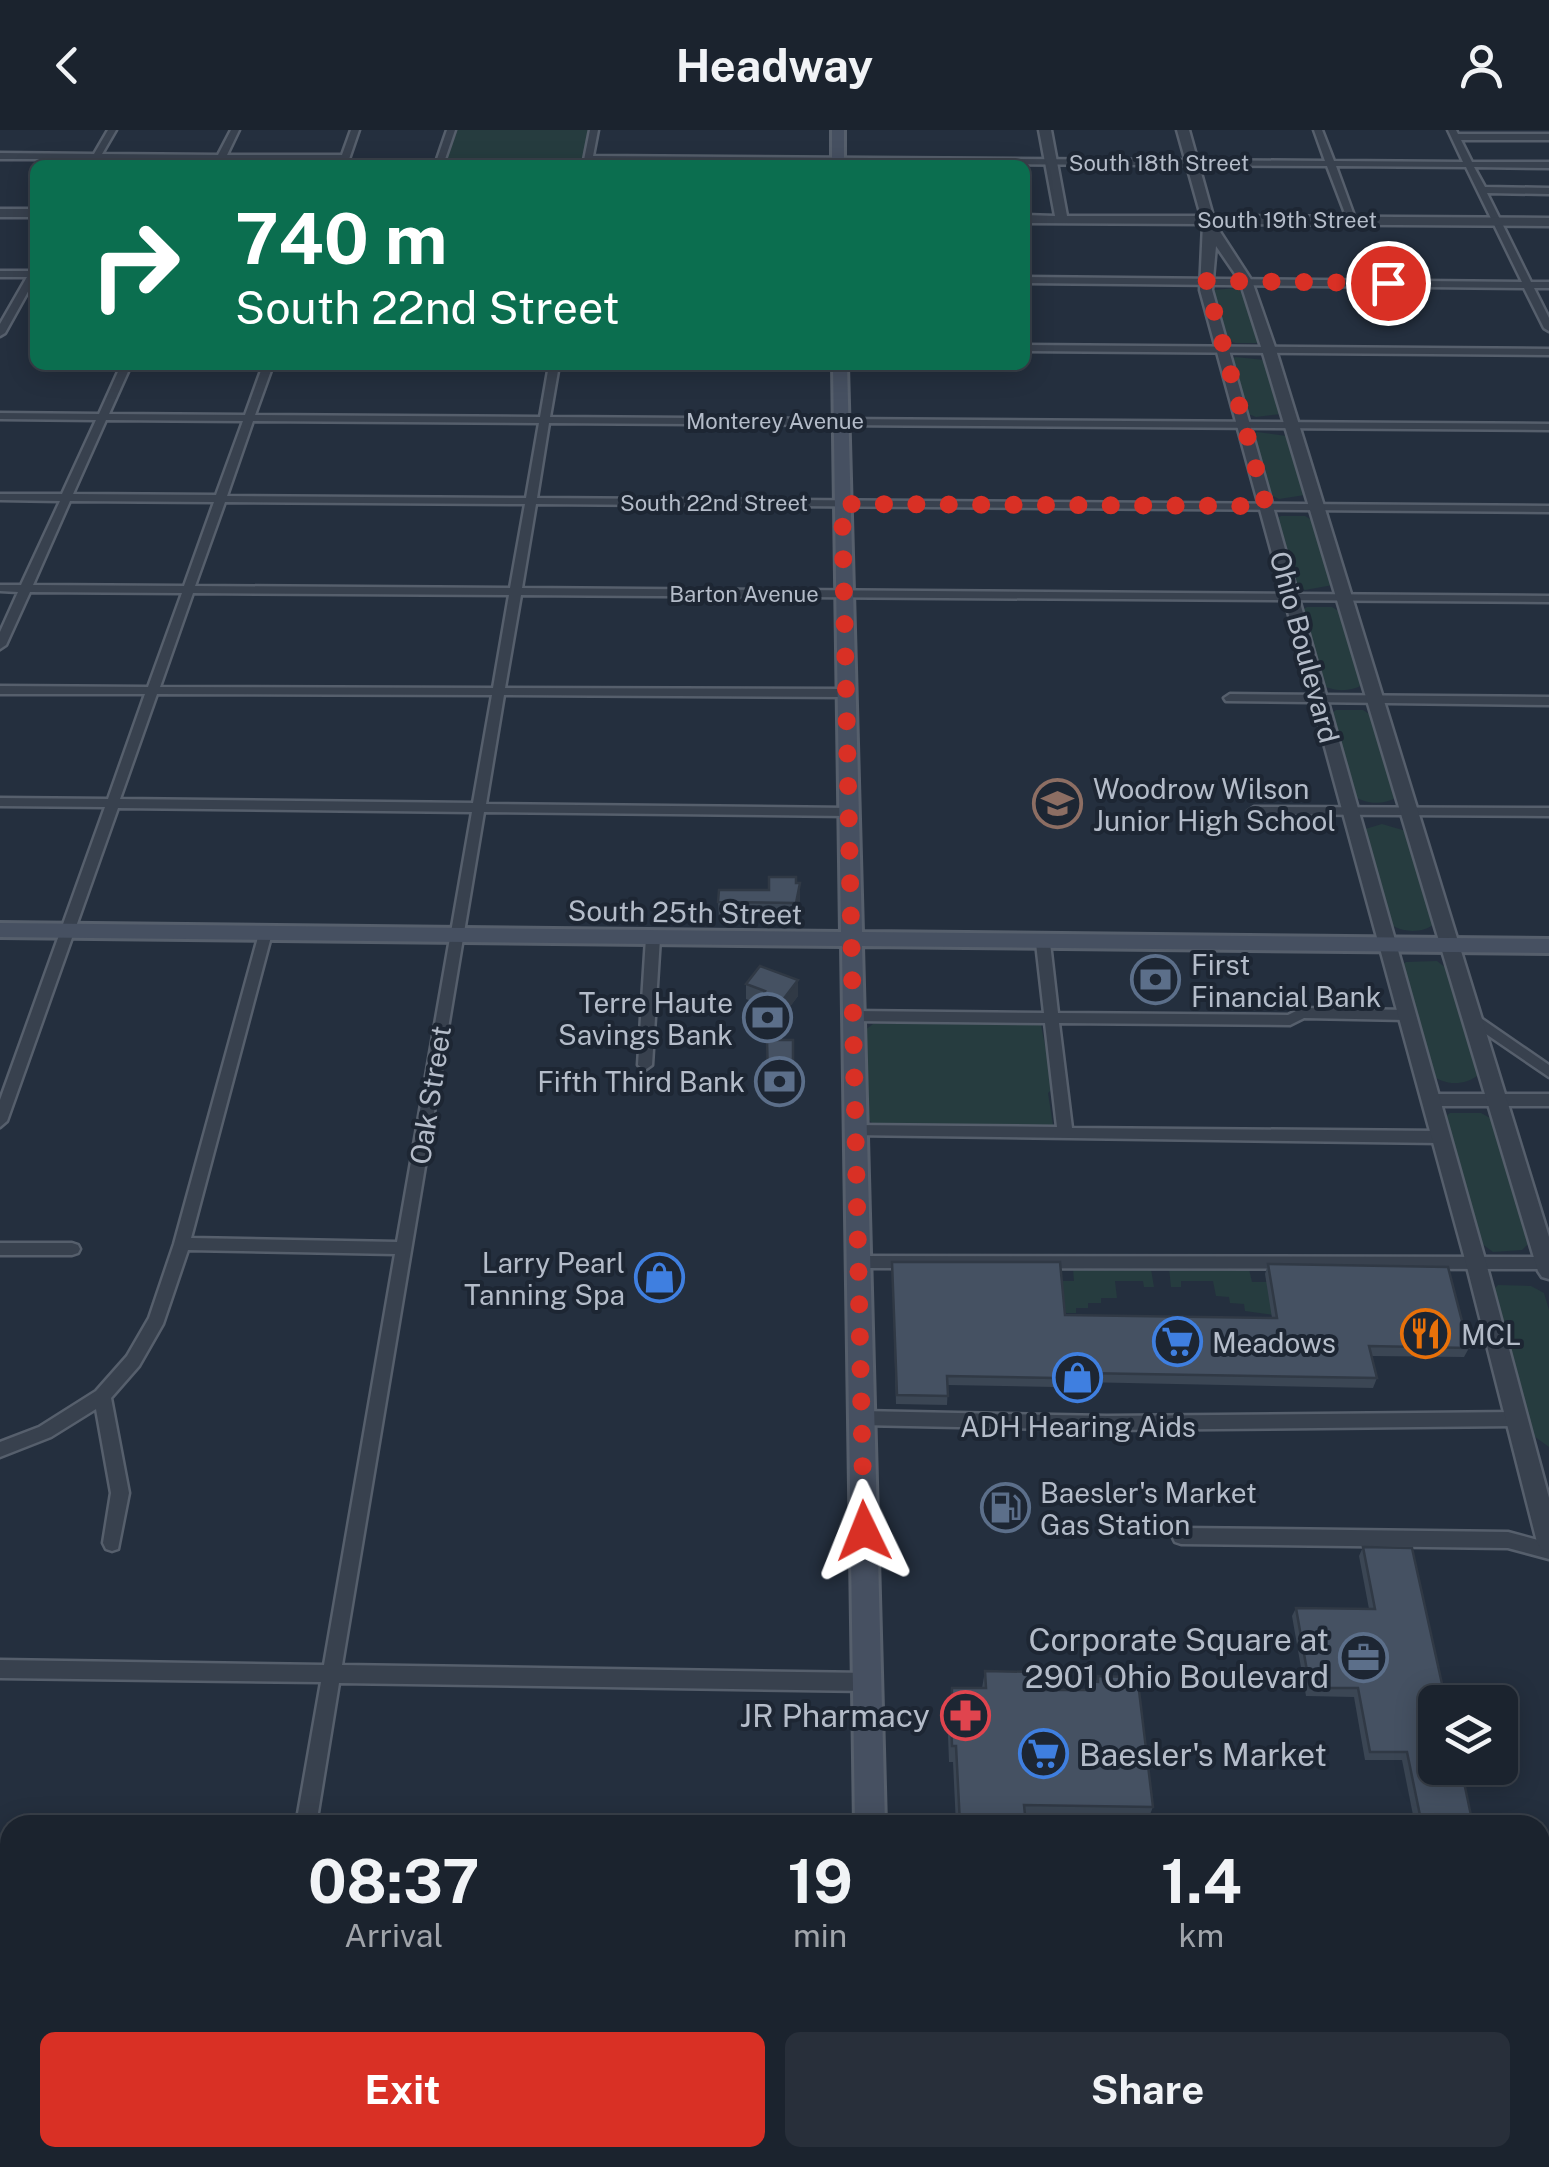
<!DOCTYPE html>
<html lang="en">
<head>
<meta charset="utf-8">
<style>
	:root { --surface:#1b232e; --page:#282f3a; --text:#f1f3f6; --muted:#a0a4aa; --line:#39404a; --accent:#d93025 }
	body { margin:0; font-family:"Public Sans",sans-serif; background:var(--page); color:var(--text); height:100vh; display:flex; flex-direction:column; font-size:38px; white-space:nowrap }
	* { box-sizing:border-box; margin:0 }
	p { font-size:32px; color:var(--muted) }
	.icon { flex:none; width:55px; height:55px; fill:none; stroke:currentColor; stroke-width:2; stroke-linecap:round; stroke-linejoin:round }
	.map { position:relative; flex:1; overflow:hidden }
	.drawer { position:absolute; left:0px; top:1685px; width:1550px; height:352px; display:flex; flex-direction:column; background:var(--surface); border-radius:30px 30px 0 0; box-shadow:0 5px 25px #0003,0 0 0 2px var(--line) }
	.drawer>* { flex:none }
	.hud { position:absolute; left:30px; top:30px; width:1000px; height:210px; border-radius:15px; box-shadow:0 5px 25px #0003,0 0 0 2px var(--line); background:#0b6e4f; color:#fff; overflow:hidden }
	.buttons { position:absolute; left:1418px; top:1555px; display:grid; gap:20px }
	.buttons a { display:grid; place-items:center; width:100px; height:100px; border-radius:15px; background:var(--surface); box-shadow:0 5px 25px #0003,0 0 0 2px var(--line); font-size:50px }
	.pin { position:absolute; display:grid; place-items:center; width:85px; height:85px; color:#fff; margin:-42px; border:5px solid #fff; border-radius:50%; box-shadow:0 2px 10px #0007 }
	.me { position:absolute; width:110px; margin:-55px; rotate:358deg; stroke-linejoin:round; filter:drop-shadow(0 0 8px #0008) }
	.turn { display:flex; align-items:center; gap:35px; height:210px; padding:0 40px; font-size:45px }
	.turn .icon { width:130px; height:130px; stroke-width:2.5 }
	.turn b { display:block; font-size:70px; line-height:85px }
	.eta { display:flex; justify-content:space-evenly; align-items:center; height:170px; text-align:center }
	.eta b { font-size:60px; font-weight:700; line-height:70px }
	.cta { display:flex; gap:20px; margin-top:auto; padding:20px 40px }
	.cta a { flex:1; height:115px; border-radius:15px; background:var(--accent); color:#fff; font-size:40px; font-weight:700; line-height:115px; text-align:center }
	.cta a+a { background:var(--page); color:var(--text) }
	header { display:flex; justify-content:space-between; align-items:center; height:130px; padding:0 40px; background:var(--surface); font-size:45px; font-weight:700 }
	.map>svg:first-child { display:block }
	.green { fill:#263c3f }
	.lines { fill:none; stroke-linecap:round; stroke-linejoin:round }
	.minor-casing { stroke:#565f6c; stroke-width:5 }
	.tertiary-casing { stroke:#565f6c; stroke-width:5 }
	.secondary-casing { stroke:#565f6c; stroke-width:6 }
	.minor { fill:#38414e; fill-rule:evenodd }
	.tertiary { fill:#38414e; fill-rule:evenodd }
	.secondary { fill:#465061; fill-rule:evenodd }
	.wall { fill:#3b4654 }
	.shaded-wall { fill:#303945 }
	.building { fill:#455162; stroke:#303945; stroke-width:2.5 }
	.route { stroke:#d93025; stroke-width:18; stroke-dasharray:0 32.4 }
	.labels { text-anchor:middle; dominant-baseline:central; stroke-width:8; stroke-linejoin:round; paint-order:stroke }
	.far-street-label { font-size:22px; fill:#b4bcc9; stroke:#1d2633 }
	.street-label { font-size:28px; fill:#b4bcc9; stroke:#1d2633 }
	.poi-label { font-size:28px; fill:#b4bcc9; stroke:#1d2633; text-anchor:start }
	.near-poi-label { font-size:32px; fill:#b4bcc9; stroke:#1d2633; text-anchor:end }
</style>
</head>
<body>
<header><svg class="icon" aria-label="back" viewBox="0 0 24 24"><path d="M15 5l-7 7 7 7"/></svg>Headway<svg class="icon" aria-label="person" viewBox="0 0 24 24"><circle cx="12" cy="8" r="4"/><path d="M4 21q1-7 8-7t8 7"/></svg></header>
<div class="map">
<svg width="1549" height="2037" viewBox="0 0 1549 2037">
	<rect width="100%" height="100%" fill="#242f3e"/>
	<path class="green" d="M451 0H595L588 35H439Z
		M1236 158 1245 165 1260 213H1235L1224 208 1213 160Z
		M1236 227 1264 230 1281 284 1256 287 1246 283 1231 229Z
		M1257 302 1287 306 1305 365 1279 369 1269 364 1253 305Z
		M1281 386H1305L1312 390 1333 455 1305 460 1294 454 1276 389Z
		M1307 477H1332L1340 482 1362 555C1351 562 1332 562 1321 554L1301 481Z
		M1336 580H1363L1371 585 1397 667C1385 675 1365 675 1353 665L1331 584Z
		M1382 694 1406 701 1434 794C1422 804 1400 803 1388 792L1362 700Z
		M1437 831 1446 838 1478 945C1464 957 1442 955 1429 943L1399 837 1406 832Z
		M873 894H1041C1044 917 1052 934 1054 957L1048 963 1053 995 873 994 868 989 865 900Z
		M1450 983H1481L1492 989 1530 1112 1522 1120 1493 1122 1477 1110 1443 988Z
		M1169 1138 1249 1139 1252 1152H1267L1273 1185 1245 1181 1244 1174 1230 1173 1229 1167 1216 1166 1213 1151H1181V1157H1171Z
		M1073 1139H1151L1154 1157H1144L1143 1151H1115L1117 1168H1101V1173H1088V1178H1076V1183H1062L1059 1151H1074Z
		M1498 1155 1531 1156 1544 1163 1549 1180V1317L1531 1304 1491 1162Z"/>
	<g class="lines">
		<defs>
			<path id="minor" d="M108 0H116L102 24 218 25 231 0H239L227 25H342L351 0H359L347 35H339L340 31 224 30 219 35 215 32 216 30 99 29 94 34 91 33V29H0V23L94 24Z
				M447 0H455L443 35H435Z
				M590 0H598L593 26 1325 31 1314 0H1322L1334 31 1463 32 1448 0H1456L1458 4H1549V10H1461L1472 32H1549V38L1474 37 1485 57 1549 58V64L1487 63 1531 152H1549V158H1534L1549 188V201L1544 198 1524 158 1025 153V147L1522 152 1466 37 1336 36 1356 91 1352 94 1348 91 1327 36 592 32 591 35H583Z
				M35 138V149L5 203 0 206V194L27 147H0V141H30Z
				M1025 215 1549 219V225L1025 221Z
				M121 235H131L109 284 245 285 263 235H273L255 285 540 287 549 235H559L550 287 1549 294V300L549 293 537 368 1549 376V382L536 374 522 458 1549 466V472L521 465 505 558 845 559 851 563 845 567 504 565 486 674 848 678 854 682 848 686 484 682 342 1535 869 1543 876 1546 878 1552 876 1558 869 1561 339 1553 316 1695H296L321 1552 0 1548V1530L324 1535 395 1124 188 1120 163 1194 139 1236 111 1268 129 1363 118 1419 112 1421 106 1419 103 1413 111 1363 96 1279 51 1307 0 1327V1312L39 1297 96 1261 127 1226 149 1188 174 1114 260 800H270L272 803 191 1108 397 1112 472 682 118 678 7 991 0 997V970L105 677 0 676V668L108 669 145 564H0V556L148 557 182 463 30 462 6 515 0 519V502L18 462 0 461V455H21L60 371 0 370V364H62L96 290 0 289V283L99 284ZM106 290 243 291 216 365 73 364ZM253 291 539 293 526 368 227 366ZM70 371 214 372 184 456 33 455ZM225 372 525 374 510 458 195 456ZM193 463 509 465 493 558 160 557ZM157 564 492 565 473 673 120 669Z
				M1230 564 1549 567V575L1226 571 1224 568Z
				M1254 677 1549 678V686L1249 684 1248 681Z
				M653 803 660 808 652 935 645 940 638 935 646 808Z
				M1043 808 1050 813 1058 883 1288 885 1302 878 1407 880 1414 885 1407 890 1304 888 1290 895 1059 893 1072 998 1440 1001 1447 1007 1440 1013 850 1005 848 1001 855 995 1057 997 1045 893 852 891 845 886 852 881 1044 883 1036 813Z
				M1472 882 1549 935V947L1467 891 1465 887 1467 883Z
				M1430 964H1549V976H1430L1423 970Z
				M0 1113H72L78 1115 80 1119 78 1123 72 1125H0Z
				M857 1126 1547 1127 1549 1139 857 1138 851 1136 849 1132 851 1128Z
				M861 1281 1107 1286 1516 1282 1522 1284 1524 1289 1522 1294 1516 1296 1107 1300 861 1295 855 1293 853 1288 855 1283Z
				M1181 1398 1508 1402 1549 1413V1429L1508 1418 1181 1414 1175 1412 1172 1406 1175 1400Z
				M1540 1837H1549V1857H1540Z
				M240 2028H262L260 2037H238Z"/>
			<path id="tertiary" d="M1039 0H1051L1067 86H1201L1177 0H1189L1213 86 1549 88V96L1215 94 1252 151 1276 220 1549 1107V1149L1542 1147 1538 1141 1262 220 1240 151 1216 116 1212 160 1486 1133 1549 1368V1422L1541 1419 1537 1412 1466 1133 1200 160 1203 94 1025 93V85L1055 86Z
				M0 79H35V87H0Z"/>
			<path id="secondary" d="M832 0H844V35H832Z
				M833 235H847L862 802 1549 809V823L862 816 885 1695H855L842 816 0 807V793L841 802Z
				M857 2028H889V2037H857Z"/>
		</defs>
		<use href="#minor" class="minor-casing"/>
		<use href="#tertiary" class="tertiary-casing"/>
		<use href="#secondary" class="secondary-casing"/>
		<use href="#minor" class="minor"/>
		<use href="#tertiary" class="tertiary"/>
		<use href="#secondary" class="secondary"/>
	</g>
	<path class="wall" d="M796 753H800V769L796 789 719 788 718 772Z
		M746 854 798 866 766 908 747 900V885L756 873 746 869Z
		M767 910H793V962H768Z
		M892 1132 1065 1185 1272 1188 1265 1144 1268 1134 1469 1218 1464 1227 1372 1226 1377 1248 1373 1258 1079 1252H1056L1055 1257 948 1255 947 1275 896 1274Z
		M1363 1417 1472 1690 1469 1695H1415L1402 1630H1365L1354 1567 1306 1566 1292 1486 1296 1478 1369 1479 1359 1426Z
		M985 1541 1039 1560H1085L1087 1551 1096 1552 1098 1546 1153 1677 1147 1692 1025 1691 1026 1695H956L953 1632H949L948 1605 952 1558H982Z"/>
	<path class="shaded-wall" d="M800 753V769L796 789V773Z
		M798 850V866L766 908V892Z"/>
	<path class="building" d="M769 747H796V753H800L796 773 718 772 719 760H769Z
		M760 836 798 850 766 892 747 885 765 861 746 854Z
		M767 910H793V947H768Z
		M892 1132H1060L1065 1185 1277 1188 1268 1134 1448 1137 1469 1218 1369 1216 1377 1248 1081 1243H1056V1248L947 1246 948 1266 897 1265Z
		M1363 1417 1412 1418 1446 1572H1435V1638H1461L1472 1690H1456L1457 1695H1422L1407 1622H1370L1358 1558H1310L1296 1478 1375 1479Z
		M985 1541 1037 1542 1039 1560H1088L1087 1551 1098 1552V1546L1127 1547 1128 1552H1138L1153 1677 1024 1675 1026 1695 960 1694 956 1616H952L951 1589 952 1558H986Z"/>
	<g class="lines">
		<path class="route" d="M864 1401 842 374 1266 376 1206 151 1388 153"/>
	</g>
	<defs>
		<symbol id="school-ring" viewBox="-11 -11 22 22"><circle r="9.5" fill="#1d2633" stroke="#8d6e63" stroke-width="1.5"/><path d="M0-5L7-2L0 1L-7-2ZM-4 1L0 2.5L4 1V4Q0 6-4 4Z" fill="#8d6e63"/></symbol>
		<symbol id="bank-ring" viewBox="-11 -11 22 22"><circle r="9.5" fill="#1d2633" stroke="#5c6f8a" stroke-width="1.5"/><path d="M-6-4H6V4H-6ZM0-2.3a2.3 2.3 0 1 0 0 4.6a2.3 2.3 0 1 0 0-4.6Z" fill="#5c6f8a"/></symbol>
		<symbol id="shop-ring" viewBox="-11 -11 22 22"><circle r="9.5" fill="#1d2633" stroke="#3f7fe0" stroke-width="1.5"/><path d="M-5-2.5h2.3a2.7 3.5 0 0 1 5.4 0H5L5.5 6h-11ZM-1.5-2.5h3a1.5 2.3 0 0 0-3 0Z" fill="#3f7fe0"/></symbol>
		<symbol id="restaurant-ring" viewBox="-11 -11 22 22"><circle r="9.5" fill="#1d2633" stroke="#e8710a" stroke-width="1.5"/><path d="M-5-6h1v4h1v-4h1v4h1v-4h1v5L-1.5 .5V6h-2V.5L-5-1ZM5-6V6H3V1.5H1.5Q1.5-4 5-6Z" fill="#e8710a"/></symbol>
		<symbol id="supermarket-ring" viewBox="-11 -11 22 22"><circle r="9.5" fill="#1d2633" stroke="#3f7fe0" stroke-width="1.5"/><path d="M-6-5.5h2.5l.6 2H6L4.5 2H-2.5L-4.4-4H-6ZM-1.5 3.2a1.3 1.3 0 1 0 .1 0ZM3 3.2a1.3 1.3 0 1 0 .1 0Z" fill="#3f7fe0"/></symbol>
		<symbol id="fuel-ring" viewBox="-11 -11 22 22"><circle r="9.5" fill="#1d2633" stroke="#5c6f8a" stroke-width="1.5"/><path d="M-5.5-6h7V0h2V4h1.3V-2.5L3-4.5l.8-.8L6-3V5H2.5V1h-1V6h-7ZM-4.2-4.7v3.2H.2V-4.7Z" fill="#5c6f8a"/></symbol>
		<symbol id="office-ring" viewBox="-11 -11 22 22"><circle r="9.5" fill="#1d2633" stroke="#5c6f8a" stroke-width="1.5"/><path d="M-6-3h4V-5.5h4V-3h4V5H-6ZM-1-4.5V-3h2v-1.5ZM-6 0V1H6V0Z" fill="#5c6f8a"/></symbol>
		<symbol id="pharmacy-ring" viewBox="-11 -11 22 22"><circle r="9.5" fill="#1d2633" stroke="#e0444e" stroke-width="1.5"/><path d="M-2-6h4v4h4v4h-4v4h-4v-4h-4v-4h4Z" fill="#e0444e"/></symbol>
	</defs>
	<g fill-rule="evenodd">
		<use href="#school-ring" x="1030" y="646" width="55" height="55"/>
		<use href="#bank-ring" x="1128" y="822" width="55" height="55"/>
		<use href="#bank-ring" x="740" y="860" width="55" height="55"/>
		<use href="#bank-ring" x="752" y="924" width="55" height="55"/>
		<use href="#shop-ring" x="632" y="1120" width="55" height="55"/>
		<use href="#restaurant-ring" x="1398" y="1176" width="55" height="55"/>
		<use href="#supermarket-ring" x="1150" y="1184" width="55" height="55"/>
		<use href="#shop-ring" x="1050" y="1220" width="55" height="55"/>
		<use href="#fuel-ring" x="978" y="1350" width="55" height="55"/>
		<use href="#office-ring" x="1336" y="1500" width="55" height="55"/>
		<use href="#pharmacy-ring" x="938" y="1558" width="55" height="55"/>
		<use href="#supermarket-ring" x="1016" y="1596" width="55" height="55"/>
	</g>
	<g class="labels">
		<g class="far-street-label">
			<text x="1159" y="33">South 18th Street</text>
			<text x="1287" y="90">South 19th Street</text>
			<text x="775" y="291">Monterey Avenue</text>
			<text x="714" y="373">South 22nd Street</text>
			<text x="744" y="464">Barton Avenue</text>
		</g>
		<g class="street-label">
			<text transform="translate(1305 517) rotate(75)">Ohio Boulevard</text>
			<text transform="translate(685 782) rotate(1)">South 25th Street</text>
			<text transform="translate(430 965) rotate(-81)">Oak Street</text>
		</g>
		<g class="poi-label">
			<text x="1093" y="658">Woodrow Wilson<tspan x="1093" dy="32">Junior High School</tspan></text>
			<text x="1191" y="834">First<tspan x="1191" dy="32">Financial Bank</tspan></text>
			<text x="733" y="872" text-anchor="end">Terre Haute<tspan x="733" dy="32">Savings Bank</tspan></text>
			<text x="745" y="951" text-anchor="end">Fifth Third Bank</text>
			<text x="625" y="1132" text-anchor="end">Larry Pearl<tspan x="625" dy="32">Tanning Spa</tspan></text>
			<text x="1461" y="1204">MCL</text>
			<text x="1212" y="1212">Meadows</text>
			<text x="1078" y="1296" text-anchor="middle">ADH Hearing Aids</text>
			<text x="1040" y="1362">Baesler's Market<tspan x="1040" dy="32">Gas Station</tspan></text>
		</g>
		<g class="near-poi-label">
			<text x="1329" y="1509">Corporate Square at<tspan x="1329" dy="37">2901 Ohio Boulevard</tspan></text>
			<text x="930" y="1585">JR Pharmacy</text>
			<text x="1079" y="1624" text-anchor="start">Baesler's Market</text>
		</g>
	</g>
</svg>
<div class="buttons">
<a><svg class="icon" aria-label="layers" viewBox="0 0 24 24"><path d="M12 4l9 5-9 5-9-5zM3 14l9 5 9-5"/></svg></a>
</div>
<div class="pin" style="left:1388px;top:153px;background:#d93025"><svg class="icon" aria-label="arrive" viewBox="0 0 24 24"><path d="M6 21V4h12l-3 4 3 4H6"/></svg></div>
<svg class="me" style="left:864px;top:1401px" viewBox="-20 -20 40 40"><path d="M0-17L14 15 0 8-14 15z" fill="#d93025" stroke="#fff" stroke-width="4"/></svg>
<div class="hud">
<div class="turn"><svg class="icon" aria-label="right" viewBox="0 0 24 24"><path d="M7 20v-9h11M14 6l5 5-5 5"/></svg><div><b>740 m</b>South 22nd Street</div></div>
</div>
<section class="drawer">
<div class="eta">
<div><b>08:37</b><p>Arrival</p></div>
<div><b>19</b><p>min</p></div>
<div><b>1.4</b><p>km</p></div>
</div>
<div class="cta"><a>Exit</a><a>Share</a></div>
</section>
</div>
</body>
</html>
